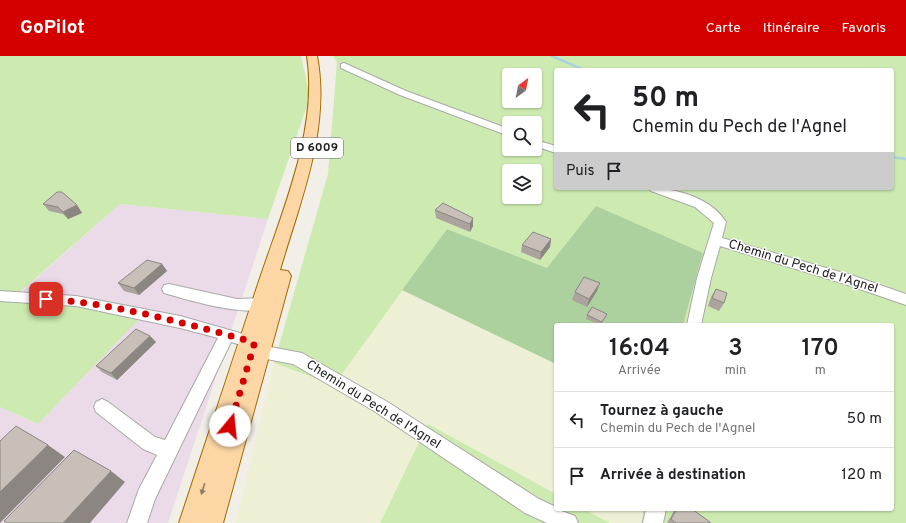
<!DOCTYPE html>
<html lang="fr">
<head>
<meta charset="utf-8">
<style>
	:root { --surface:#fff; --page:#f2f2f2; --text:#202124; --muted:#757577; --line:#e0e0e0; --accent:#d40000 }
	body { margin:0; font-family:Overpass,sans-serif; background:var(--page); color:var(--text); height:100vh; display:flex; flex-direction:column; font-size:15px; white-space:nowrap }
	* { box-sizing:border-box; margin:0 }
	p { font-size:13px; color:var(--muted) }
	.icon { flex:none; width:22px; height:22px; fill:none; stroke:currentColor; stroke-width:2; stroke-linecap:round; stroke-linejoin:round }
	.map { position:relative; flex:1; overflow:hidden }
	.drawer { position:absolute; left:554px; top:267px; width:340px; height:188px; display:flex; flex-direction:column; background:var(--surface); border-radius:4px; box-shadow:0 1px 3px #0004 }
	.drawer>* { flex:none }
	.hud { position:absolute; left:554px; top:12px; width:340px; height:122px; border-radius:4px; box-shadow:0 1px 3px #0004; background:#fff; color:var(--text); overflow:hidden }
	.needle { width:26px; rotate:32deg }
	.controls { position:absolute; left:502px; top:12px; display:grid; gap:8px }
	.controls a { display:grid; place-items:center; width:40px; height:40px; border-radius:4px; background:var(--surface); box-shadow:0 1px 3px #0004; font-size:20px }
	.pin { position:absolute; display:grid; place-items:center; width:34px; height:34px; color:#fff; margin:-17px; border-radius:8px; box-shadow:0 2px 6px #0006 }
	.me { position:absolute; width:44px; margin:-22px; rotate:17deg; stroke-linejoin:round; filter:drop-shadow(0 0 3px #0008) }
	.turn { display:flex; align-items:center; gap:14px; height:84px; padding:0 12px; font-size:18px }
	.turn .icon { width:52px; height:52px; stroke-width:2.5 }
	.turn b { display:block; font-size:28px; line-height:34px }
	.then { display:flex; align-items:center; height:38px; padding:0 12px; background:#0003; gap:8px; font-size:15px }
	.eta { display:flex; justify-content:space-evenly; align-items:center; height:68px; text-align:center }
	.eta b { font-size:24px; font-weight:600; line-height:28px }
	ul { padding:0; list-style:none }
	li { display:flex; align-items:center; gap:12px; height:56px; padding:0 12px; border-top:1px solid var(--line) }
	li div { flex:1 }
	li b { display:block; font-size:15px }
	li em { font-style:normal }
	header { display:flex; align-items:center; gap:24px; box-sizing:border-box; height:56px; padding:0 20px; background:var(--accent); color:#fff }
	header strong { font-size:19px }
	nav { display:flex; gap:22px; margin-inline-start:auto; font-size:14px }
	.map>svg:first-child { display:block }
	.industrial { fill:#ebdbe8 }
	.farmland { fill:#eef0d5 }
	.grass { fill:#cdebb0; fill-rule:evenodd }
	.forest { fill:#add19e }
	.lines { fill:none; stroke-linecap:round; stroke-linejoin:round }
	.stream { stroke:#aad3df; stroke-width:2.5 }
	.minor-casing { stroke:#a9a9a9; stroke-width:2 }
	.major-casing { stroke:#a06b00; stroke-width:2 }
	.minor { fill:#fff; fill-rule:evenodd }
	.major { fill:#fcd6a4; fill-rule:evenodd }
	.wall { fill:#aba49e }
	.shaded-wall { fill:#8b8681 }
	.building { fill:#c7bfb8; stroke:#8b8681 }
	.oneway { fill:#8f7c63 }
	.route { stroke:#d40000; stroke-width:7; stroke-dasharray:0 12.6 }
	.labels { text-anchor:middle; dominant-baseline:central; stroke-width:3; stroke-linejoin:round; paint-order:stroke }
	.shield { fill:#fff; stroke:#646464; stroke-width:1 }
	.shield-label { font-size:12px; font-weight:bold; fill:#222 }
	.street-label { font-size:13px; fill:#222; stroke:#fff }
</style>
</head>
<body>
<header>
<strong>GoPilot</strong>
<nav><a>Carte</a><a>Itinéraire</a><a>Favoris</a></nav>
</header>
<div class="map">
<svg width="906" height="467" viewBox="0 0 906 467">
	<rect width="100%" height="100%" fill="#f2efe9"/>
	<path class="industrial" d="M120 148 268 163 168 467H0V351L38 368 140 261 14 242Z"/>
	<path class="farmland" d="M402 234 556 308V438L428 368 380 467H235L274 307 334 329Z
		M584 453H644L641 467H610Z"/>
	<path class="grass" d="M0 0H301L310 41 268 163 120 148 14 241 141 261 38 368 0 351Z
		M333 0H906V467H641L644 453H892V269H683L703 197 547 212 447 173 334 329 274 307 328 118 337 6ZM556 14H892V132H556ZM509 19H535V45H509ZM509 67H535V93H509ZM509 115H535V141H509Z
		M428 368 556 438V453H584L610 467H380Z"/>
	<path class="forest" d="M596 150 703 197 683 269H556V308L402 234 447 173 547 212Z"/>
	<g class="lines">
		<path class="stream" d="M552 0 584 14
			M892 101 906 103"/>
		<defs>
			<path id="minor" d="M344 7 406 35 509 73V80L400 39 341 12V8Z
				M535 84 556 90V97L535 90Z
				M649 132C676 132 711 142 726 166L722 182 854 220 906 238V249L845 228 720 190 711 222 701 269H687L697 222 714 167 695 151 651 135Z
				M169 228 237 243 267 242 272 244 274 248 272 252C244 261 192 245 164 237L162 233 164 229Z
				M0 235 76 240 180 260 254 281 265 290 302 297 386 345 539 443 556 451V453L575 460 578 467H547L525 457 374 355 293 308 256 301 244 290 231 286 155 443 147 467H127L139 433 157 399 143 393 96 356 94 351 96 346 102 343 108 346 155 381 165 384 218 282 180 272 76 250 0 245Z
				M646 453H666L663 467H643Z"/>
			<path id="major" d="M307 0H317C331 72 300 146 280 214L288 215 291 220 223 467H179C205 389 230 312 256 234 279 163 319 75 307 0Z"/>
		</defs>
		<use href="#minor" class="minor-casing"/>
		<use href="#major" class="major-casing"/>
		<use href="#minor" class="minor"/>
		<use href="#major" class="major"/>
	</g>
	<path class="wall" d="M43 148 77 149 82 157 68 163 63 158 49 155Z
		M435 154 473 162V170L470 176 436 162Z
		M551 183 550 191 540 204 521 196 522 189Z
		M162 208 167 215 139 239 124 235 118 227Z
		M716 233 724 247 719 255 708 250 711 241Z
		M597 235 587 251 572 244 575 236Z
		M607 258 601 269 586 263 587 259Z
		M150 280 156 286 117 324 102 316 96 310Z
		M675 453H692L710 467H667Z"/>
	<path class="shaded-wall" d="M77 149 82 157 68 163 63 156Z
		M473 162V170L470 176V168Z
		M551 183 550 191 540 204 541 196Z
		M162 208 167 215 139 239 134 232Z
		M600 227 597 235 587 251 589 243Z
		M150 280 156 286 117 324 111 317Z
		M48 389 65 401 0 467V436Z
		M111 415 125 426 90 467H63Z"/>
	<path class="building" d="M57 136H62L77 149 63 156 58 151 43 148Z
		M443 147 473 162 470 168 435 154Z
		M533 176 551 183 541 196 522 189Z
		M147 204 162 208 134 232 118 227Z
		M584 221 600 227 589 243 575 236Z
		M716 233 727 237 724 247 712 242Z
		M592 251 607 258 602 266 587 259Z
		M136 273 150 280 111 317 96 310Z
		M16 370 48 389 0 436V385Z
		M74 394 111 415 63 467H7L4 465Z
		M677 453H692L710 466V467H676L671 463Z"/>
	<defs><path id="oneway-solid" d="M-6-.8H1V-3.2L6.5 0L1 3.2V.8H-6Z"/></defs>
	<use class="oneway" href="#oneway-solid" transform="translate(203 433) rotate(107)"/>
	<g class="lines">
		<path class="route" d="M46 243C114 247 183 267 250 285L254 289 230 370"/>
	</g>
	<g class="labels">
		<rect class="shield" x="291" y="82" width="52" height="20" rx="3"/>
		<g class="shield-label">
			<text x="317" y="92">D 6009</text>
		</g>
		<g class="street-label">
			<text transform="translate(803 211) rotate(17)">Chemin du Pech de l'Agnel</text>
			<text transform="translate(373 349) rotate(32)">Chemin du Pech de l'Agnel</text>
		</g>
	</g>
</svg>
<div class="controls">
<a><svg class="needle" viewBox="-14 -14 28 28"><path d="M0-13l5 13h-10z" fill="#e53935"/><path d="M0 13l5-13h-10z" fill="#757577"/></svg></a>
<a><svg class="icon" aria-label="search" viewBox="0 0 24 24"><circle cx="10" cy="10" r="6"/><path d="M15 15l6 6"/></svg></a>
<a><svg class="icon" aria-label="layers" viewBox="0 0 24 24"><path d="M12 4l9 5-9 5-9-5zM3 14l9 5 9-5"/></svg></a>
</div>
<div class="pin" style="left:46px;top:243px;background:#d93025"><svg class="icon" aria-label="arrive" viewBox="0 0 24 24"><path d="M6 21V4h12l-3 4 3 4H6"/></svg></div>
<svg class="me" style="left:230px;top:370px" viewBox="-20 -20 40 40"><circle r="19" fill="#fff"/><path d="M0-13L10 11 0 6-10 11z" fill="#d40000"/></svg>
<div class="hud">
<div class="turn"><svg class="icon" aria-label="left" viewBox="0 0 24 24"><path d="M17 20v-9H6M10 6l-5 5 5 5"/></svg><div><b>50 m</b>Chemin du Pech de l'Agnel</div></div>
<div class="then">Puis<svg class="icon" aria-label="arrive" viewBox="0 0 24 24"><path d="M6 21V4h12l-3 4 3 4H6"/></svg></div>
</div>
<section class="drawer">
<div class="eta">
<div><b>16:04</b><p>Arrivée</p></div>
<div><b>3</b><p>min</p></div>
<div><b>170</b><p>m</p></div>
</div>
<ul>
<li><svg class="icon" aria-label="left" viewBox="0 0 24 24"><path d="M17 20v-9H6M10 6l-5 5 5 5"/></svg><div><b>Tournez à gauche</b><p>Chemin du Pech de l'Agnel</p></div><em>50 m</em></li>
<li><svg class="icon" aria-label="arrive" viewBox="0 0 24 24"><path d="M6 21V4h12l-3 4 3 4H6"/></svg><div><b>Arrivée à destination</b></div><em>120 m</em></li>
</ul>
</section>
</div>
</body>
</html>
